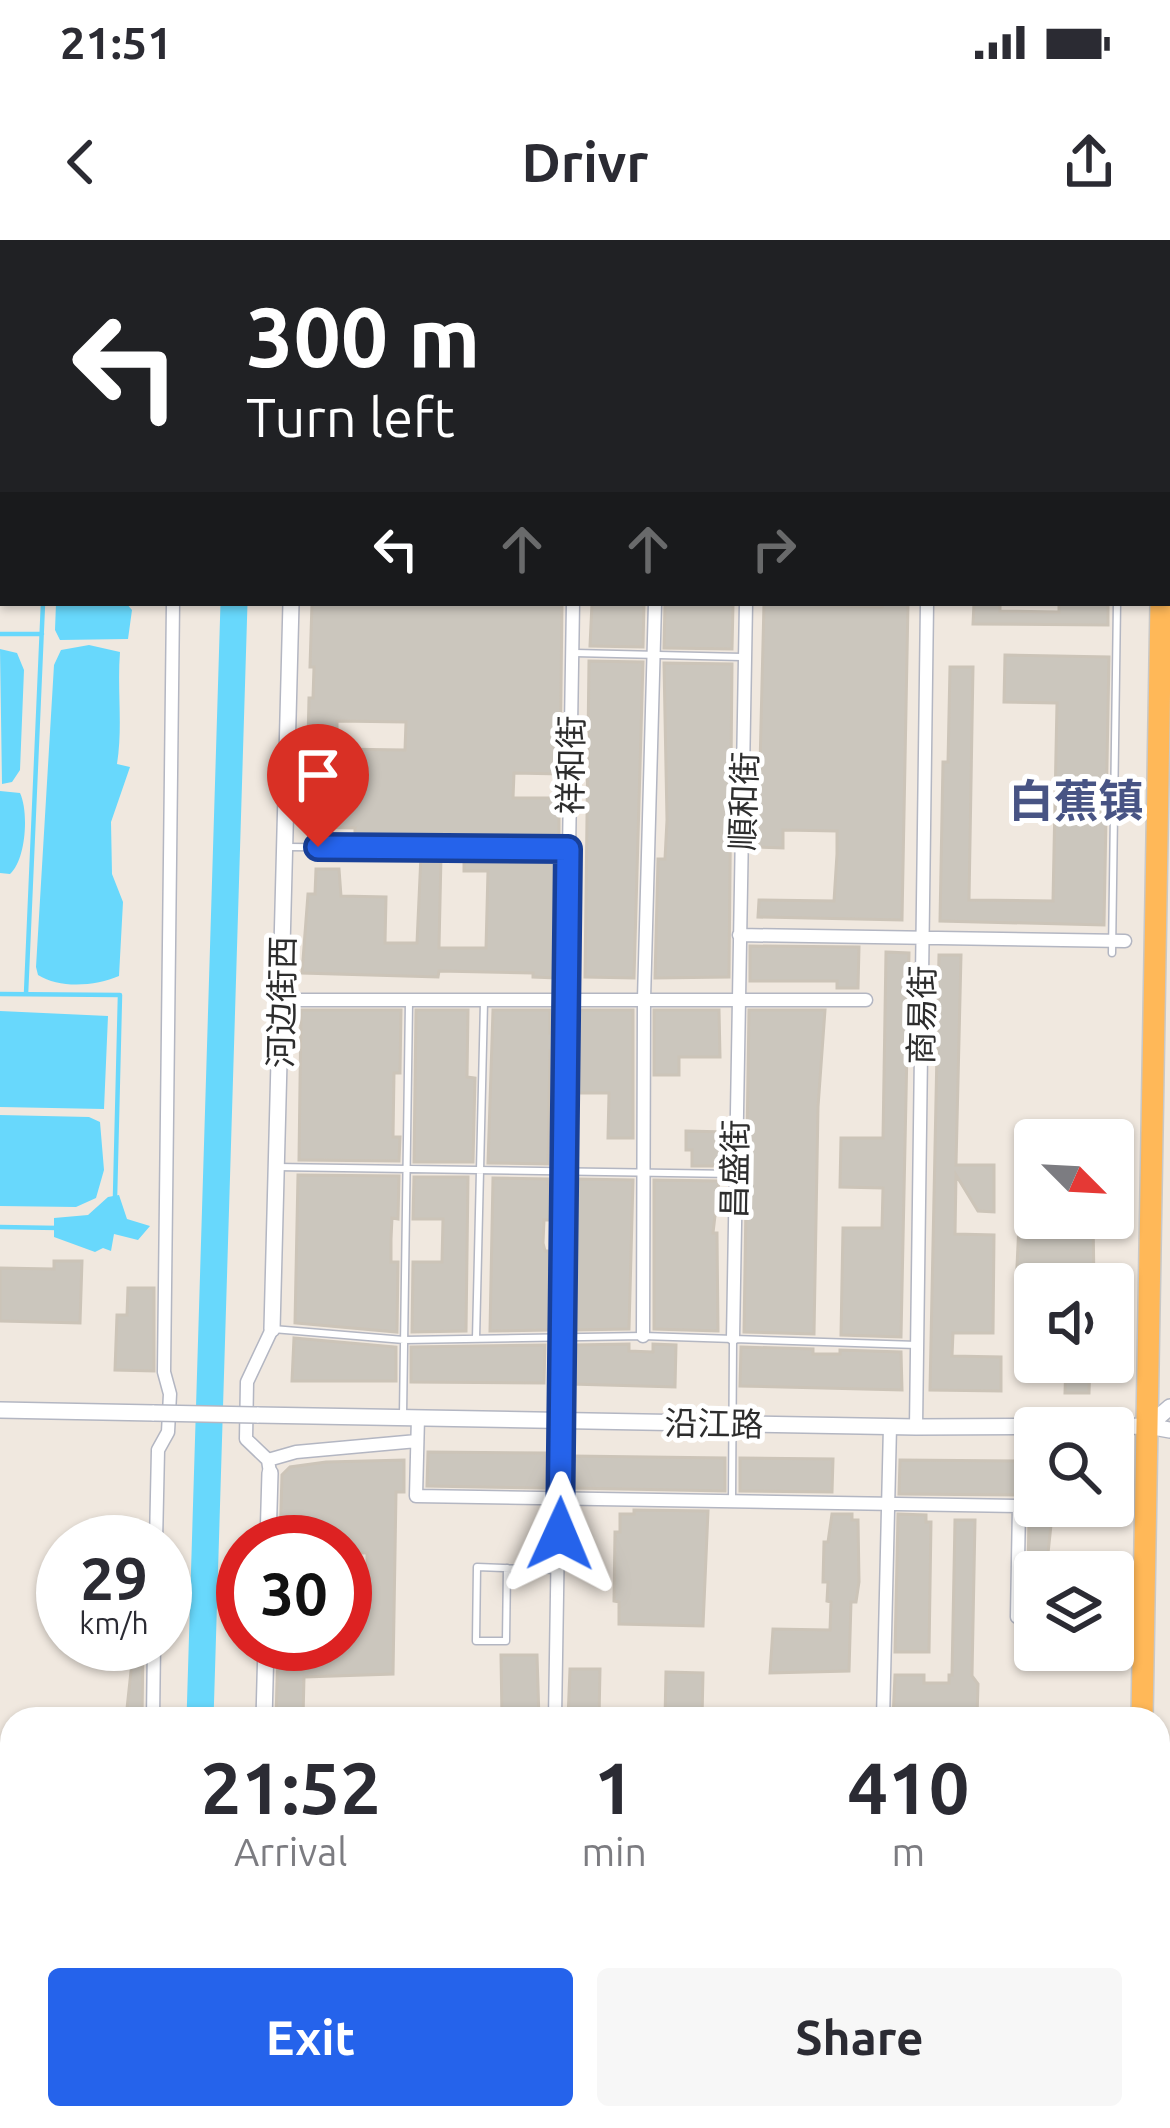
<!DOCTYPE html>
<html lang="en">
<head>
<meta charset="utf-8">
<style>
	:root { --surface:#fff; --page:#f7f7f7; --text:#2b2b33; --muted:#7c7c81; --accent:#2563eb }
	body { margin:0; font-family:Ubuntu,"Noto Sans SC",sans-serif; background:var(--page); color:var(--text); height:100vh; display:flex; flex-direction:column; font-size:45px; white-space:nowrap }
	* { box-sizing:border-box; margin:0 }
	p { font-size:39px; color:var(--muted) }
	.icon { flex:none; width:66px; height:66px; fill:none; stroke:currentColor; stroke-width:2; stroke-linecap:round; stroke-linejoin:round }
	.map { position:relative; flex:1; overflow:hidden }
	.panel { position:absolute; left:0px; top:1467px; width:1170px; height:423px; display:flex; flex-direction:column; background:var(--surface); border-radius:36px 36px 0 0; box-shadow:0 3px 9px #0004 }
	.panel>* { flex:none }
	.guide { position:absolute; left:0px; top:0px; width:1170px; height:366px; box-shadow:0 3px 9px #0004; background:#202124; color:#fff; overflow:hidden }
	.needle { width:78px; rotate:114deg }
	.buttons { position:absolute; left:1014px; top:879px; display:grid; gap:24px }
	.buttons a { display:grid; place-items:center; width:120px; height:120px; border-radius:12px; background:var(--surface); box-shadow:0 3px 9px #0004; font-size:60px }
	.speed { position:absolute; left:36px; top:1275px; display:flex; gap:24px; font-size:60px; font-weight:700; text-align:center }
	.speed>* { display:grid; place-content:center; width:156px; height:156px; border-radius:50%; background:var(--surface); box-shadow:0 3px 9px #0004; line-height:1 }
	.speed small { font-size:30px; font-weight:400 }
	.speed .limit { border:18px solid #d22; background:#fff; color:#111 }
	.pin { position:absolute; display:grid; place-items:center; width:102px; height:102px; color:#fff; margin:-123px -51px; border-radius:50% 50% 50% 0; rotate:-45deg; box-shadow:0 0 12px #0007 }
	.pin .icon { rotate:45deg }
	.me { position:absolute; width:132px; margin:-66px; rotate:1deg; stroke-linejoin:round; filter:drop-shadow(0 0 9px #0008) }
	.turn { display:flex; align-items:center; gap:42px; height:252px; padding:0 48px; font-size:54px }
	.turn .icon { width:156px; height:156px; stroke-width:2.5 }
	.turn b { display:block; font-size:84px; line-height:102px }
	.lanes { display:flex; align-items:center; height:114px; padding:0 48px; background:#0003; justify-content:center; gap:60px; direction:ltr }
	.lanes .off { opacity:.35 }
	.eta { display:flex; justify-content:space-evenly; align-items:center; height:204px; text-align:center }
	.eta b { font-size:72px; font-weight:600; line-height:84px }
	.cta { display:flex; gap:24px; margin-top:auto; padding:24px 48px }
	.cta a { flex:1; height:138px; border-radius:12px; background:var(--accent); color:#fff; font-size:48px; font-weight:600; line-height:138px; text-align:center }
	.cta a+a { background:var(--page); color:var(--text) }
	.status { display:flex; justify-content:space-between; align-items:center; height:84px; padding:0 60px; background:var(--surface); direction:ltr }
	.status svg { height:33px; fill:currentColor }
	header { display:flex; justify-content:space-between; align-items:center; height:156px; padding:0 48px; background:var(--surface); font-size:54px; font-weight:600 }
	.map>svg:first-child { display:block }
	.water { fill:#68d8fc }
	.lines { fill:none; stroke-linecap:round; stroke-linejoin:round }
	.stream { stroke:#68d8fc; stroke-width:4.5 }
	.river { stroke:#68d8fc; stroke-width:27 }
	.building { fill:#cbc6bd; stroke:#ccc4b8; stroke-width:3; fill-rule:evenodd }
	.service-casing { stroke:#b3b6c2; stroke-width:9 }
	.minor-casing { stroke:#b3b6c2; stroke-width:15 }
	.tertiary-casing { stroke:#b3b6c2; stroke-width:18 }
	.trunk-casing { stroke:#c8c8c8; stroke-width:24 }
	.service { stroke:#fff; stroke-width:6 }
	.minor { stroke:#fff; stroke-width:12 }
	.tertiary { stroke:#fff; stroke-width:15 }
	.trunk { stroke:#ffb858; stroke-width:21 }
	.tertiary-bridge-casing { stroke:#b3b6c2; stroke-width:18; stroke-linecap:butt }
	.tertiary-bridge { stroke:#fff; stroke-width:15 }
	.route-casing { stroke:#184099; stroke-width:30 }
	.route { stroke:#2563eb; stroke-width:21 }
	.labels { text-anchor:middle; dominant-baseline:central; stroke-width:10; stroke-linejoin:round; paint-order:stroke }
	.street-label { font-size:33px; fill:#2d2d2d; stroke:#fff }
	.district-label { font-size:45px; font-weight:bold; fill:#485484; stroke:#fff }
</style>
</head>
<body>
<div class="status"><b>21:51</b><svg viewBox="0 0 49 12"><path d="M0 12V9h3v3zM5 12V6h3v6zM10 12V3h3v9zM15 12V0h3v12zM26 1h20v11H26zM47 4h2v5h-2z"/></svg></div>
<header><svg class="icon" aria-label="back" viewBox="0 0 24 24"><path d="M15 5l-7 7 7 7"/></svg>Drivr<svg class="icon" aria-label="share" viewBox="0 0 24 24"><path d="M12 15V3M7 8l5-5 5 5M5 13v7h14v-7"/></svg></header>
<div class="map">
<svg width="1170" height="1888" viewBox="0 0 1170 1888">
	<rect width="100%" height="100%" fill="#f0e8df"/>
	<path class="water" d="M56 363H126L132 370 128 399 60 400 55 390Z
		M89 405 120 412C117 450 123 486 117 524L130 527 111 582 112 634 123 662 119 736C96 746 60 749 38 735L36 727 54 425 61 410Z
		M0 409 17 413 24 430 20 530 12 542 2 544Z
		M0 551 20 553C29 572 26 620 10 634L0 633Z
		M0 771 108 776 104 869 0 867Z
		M0 875 89 877 100 882 104 930 96 958 76 967 0 966Z
		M119 955 127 979 150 986 138 1000 114 994 111 1011 103 1008 95 1012 54 997V978L88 975 108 957Z"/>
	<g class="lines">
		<path class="stream" d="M0 394H42
			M0 754 120 755 115 957
			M26 754 43 363
			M0 987 58 988"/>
		<path class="river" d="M245 3V0
			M200 1479 234 363
			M187 1888 188 1878"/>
	</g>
	<path class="building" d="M312 363H562L560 534 514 533 513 558H559V601H465V596H441V601L421 600V595H355V588L306 587 309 458H313L314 427H310ZM337 481 406 482 405 510 337 509Z
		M592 363H644L643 407 590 406Z
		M665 363 733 365 732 409 664 408Z
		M764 363 882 367V363H908L902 680 758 677 759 660 834 661 837 614V591L783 590V608L758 607Z
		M974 363H1000V371L1059 372V363H1108V385L973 384Z
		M1005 415 1109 417 1104 685 940 681 943 522H948L950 427H973L969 660 1053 661 1057 463 1004 462Z
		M589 421 643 422 634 738 585 737Z
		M664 423 732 424 729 737 655 738 658 619H665L667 580Z
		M421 615 441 616 439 708H486L488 631H464V616H558L556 738 533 737V733L439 731 438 737 302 733 308 654H315L316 629H339L341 656 386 657 385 703H417Z
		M750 706 859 707 858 748H837V741H750Z
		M886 712 909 713 901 1097 841 1095 843 988H882L883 948 840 947 841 898H883Z
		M939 715H961L956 925H994V972L978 971 956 935 955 994 994 995 993 1093H953L952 1116 1001 1117V1151L930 1150Z
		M301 770H401L400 833H394L393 897H400L399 921 299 920Z
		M416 770H468L467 837 475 838 473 922H414Z
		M493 770H550V793H555V811H550L548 924 488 923Z
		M579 770H633V898H608L609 853H578Z
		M654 770H719L720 817H679V835H654Z
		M749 770H825L818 867 814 1094 744 1092Z
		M686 891 726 892V923L719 922V926H692V910H686Z
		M1023 898 1035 899V978H1093L1094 1044H1035V1049L1016 1048Z
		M298 935 399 936 398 979 392 978 391 999V1022H398L397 1092 295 1083Z
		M414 937H468L466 1091 412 1092 413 1022H442L443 979H413Z
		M493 938 548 939 551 980H544L543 1003 545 1011H549L550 1090 490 1091Z
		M578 939 633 940 629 1089 574 1090Z
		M654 940 719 941 713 993H717L718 1091 654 1089Z
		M54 1021H82L80 1083 0 1081V1028L54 1029Z
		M128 1048H154V1131L115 1130 117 1075H127Z
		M294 1098 396 1107V1141H292Z
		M629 1104V1111L653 1112V1104L676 1105 675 1147 571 1144 574 1105Z
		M545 1105 544 1143 411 1142V1107Z
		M741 1107 813 1109V1114H840V1110L901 1112 902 1150 740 1146Z
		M1066 1122H1090L1089 1153H1065Z
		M428 1212 545 1213 544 1248 427 1246Z
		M572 1216 725 1218V1251L571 1248Z
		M740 1218 833 1219 832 1252 740 1251Z
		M404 1220V1252H396L393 1434 304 1437 303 1479H276L278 1406 345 1404V1341H367V1313H345V1302H280L282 1235 290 1227 326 1222Z
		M900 1220 1017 1221 1016 1255 899 1254Z
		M634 1270 708 1271 703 1386 619 1384V1362L614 1361 615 1292H620V1274H634Z
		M832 1274H852V1280H858L859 1342 856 1362H851L849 1431 770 1433 773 1389 830 1390 831 1362 827 1361 828 1342H823L824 1302H828Z
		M898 1274 926 1275V1282H931L929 1412H895Z
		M1029 1278 1047 1279 1046 1285H1051L1046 1332H1028Z
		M955 1280H975L972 1436 978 1444 977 1479H893L895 1435H924V1443H949V1435H952Z
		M126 1404H143L142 1479 126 1478 132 1422H125Z
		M501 1415H537L539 1479H502Z
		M570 1429H600L599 1479H568Z
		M666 1432 703 1433 702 1479H665Z"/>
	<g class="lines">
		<defs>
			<path id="service" d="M1122 3V0
				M575 413 742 417
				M284 607 569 609
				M1112 713 1117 363
				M276 927 734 934
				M273 1089 404 1100 643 1096 917 1105
				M476 1099 484 762
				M403 1175 409 762
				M732 1261 733 1101
				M507 1328 506 1401H476L477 1327 559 1330
				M261 1884 606 1888"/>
			<path id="minor" d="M177 3V0
				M888 3V0
				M916 3V0
				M1005 3V0
				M1038 3V0
				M1167 247H1170
				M739 695 1125 701
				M281 760H866
				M643 1096 644 759 655 363
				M733 1098 746 363
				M418 1177 416 1256 1019 1266 1017 1377 1035 1378
				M916 1187 927 363
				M268 1220 296 1212 417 1201
				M270 1233 268 1220 246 1199 247 1142 272 1089
				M156 1302 158 1210 168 1192 170 1154 164 1132 173 363
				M1113 1379 1144 1380
				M153 1479 154 1404
				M555 1479 573 363
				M883 1479 890 1186
				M0 1641H12
				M144 1888 145 1878
				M871 1888 872 1878"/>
			<path id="tertiary" d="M300 3V0
				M272 1089 291 363
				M0 1170 154 1173
				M257 1175 916 1187 1148 1186 1170 1190
				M1148 1186 1170 1167
				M268 1302 270 1233
				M264 1479 266 1404
				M261 1888V1878"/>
			<path id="trunk" d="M1167 3V0
				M1142 1479 1161 363
				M1134 1888V1878"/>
		</defs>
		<use href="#service" class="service-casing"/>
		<use href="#minor" class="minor-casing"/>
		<use href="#tertiary" class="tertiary-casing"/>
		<use href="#trunk" class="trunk-casing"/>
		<use href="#service" class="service"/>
		<use href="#minor" class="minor"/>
		<use href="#tertiary" class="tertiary"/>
		<use href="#trunk" class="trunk"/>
		<defs>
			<path id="tertiary-bridge" d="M154 1173 257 1175"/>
		</defs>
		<use href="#tertiary-bridge" class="tertiary-bridge-casing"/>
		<use href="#tertiary-bridge" class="tertiary-bridge"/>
	</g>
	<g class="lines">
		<defs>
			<path id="route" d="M318 607 568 609 560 1294"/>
		</defs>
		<use href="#route" class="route-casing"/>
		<use href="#route" class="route"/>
	</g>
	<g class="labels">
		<g class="street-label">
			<text transform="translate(570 525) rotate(-89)">祥和街</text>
			<text transform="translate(743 561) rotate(-88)">順和街</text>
			<text transform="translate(281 762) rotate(-89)">河边街西</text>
			<text transform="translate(921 775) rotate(-89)">商易街</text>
			<text transform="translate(734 929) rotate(-89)">昌盛街</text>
			<text transform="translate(714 1183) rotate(1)">沿江路</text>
		</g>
		<g class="district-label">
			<text x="1076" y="560">白蕉镇</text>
		</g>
	</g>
</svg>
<div class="buttons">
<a><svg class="needle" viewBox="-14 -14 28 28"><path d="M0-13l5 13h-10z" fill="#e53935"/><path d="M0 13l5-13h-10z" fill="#7c7c81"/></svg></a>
<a><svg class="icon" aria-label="sound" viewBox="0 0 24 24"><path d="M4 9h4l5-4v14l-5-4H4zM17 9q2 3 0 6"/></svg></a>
<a><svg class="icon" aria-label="search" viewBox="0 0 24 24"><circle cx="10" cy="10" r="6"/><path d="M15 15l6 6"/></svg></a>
<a><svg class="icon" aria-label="layers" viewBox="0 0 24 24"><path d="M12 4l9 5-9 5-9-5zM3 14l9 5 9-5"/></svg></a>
</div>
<div class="speed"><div>29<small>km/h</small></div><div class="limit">30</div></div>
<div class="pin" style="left:318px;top:607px;background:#d93025"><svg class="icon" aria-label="arrive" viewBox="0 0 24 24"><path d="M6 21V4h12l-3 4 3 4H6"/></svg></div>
<svg class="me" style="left:560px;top:1294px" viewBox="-20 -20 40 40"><path d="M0-17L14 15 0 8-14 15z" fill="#2563eb" stroke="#fff" stroke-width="4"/></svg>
<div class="guide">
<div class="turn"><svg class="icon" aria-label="left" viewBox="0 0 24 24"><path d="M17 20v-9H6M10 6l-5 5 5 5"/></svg><div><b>300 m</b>Turn left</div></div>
<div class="lanes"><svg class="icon" aria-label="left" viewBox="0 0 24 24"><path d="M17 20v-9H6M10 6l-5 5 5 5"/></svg><svg class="icon off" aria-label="ahead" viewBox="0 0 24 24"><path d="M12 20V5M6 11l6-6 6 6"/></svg><svg class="icon off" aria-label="ahead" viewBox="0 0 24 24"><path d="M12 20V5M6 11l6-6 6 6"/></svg><svg class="icon off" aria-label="right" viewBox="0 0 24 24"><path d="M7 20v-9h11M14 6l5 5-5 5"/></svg></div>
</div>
<section class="panel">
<div class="eta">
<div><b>21:52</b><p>Arrival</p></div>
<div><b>1</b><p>min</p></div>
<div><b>410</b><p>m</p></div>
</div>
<div class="cta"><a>Exit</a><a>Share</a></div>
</section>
</div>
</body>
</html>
